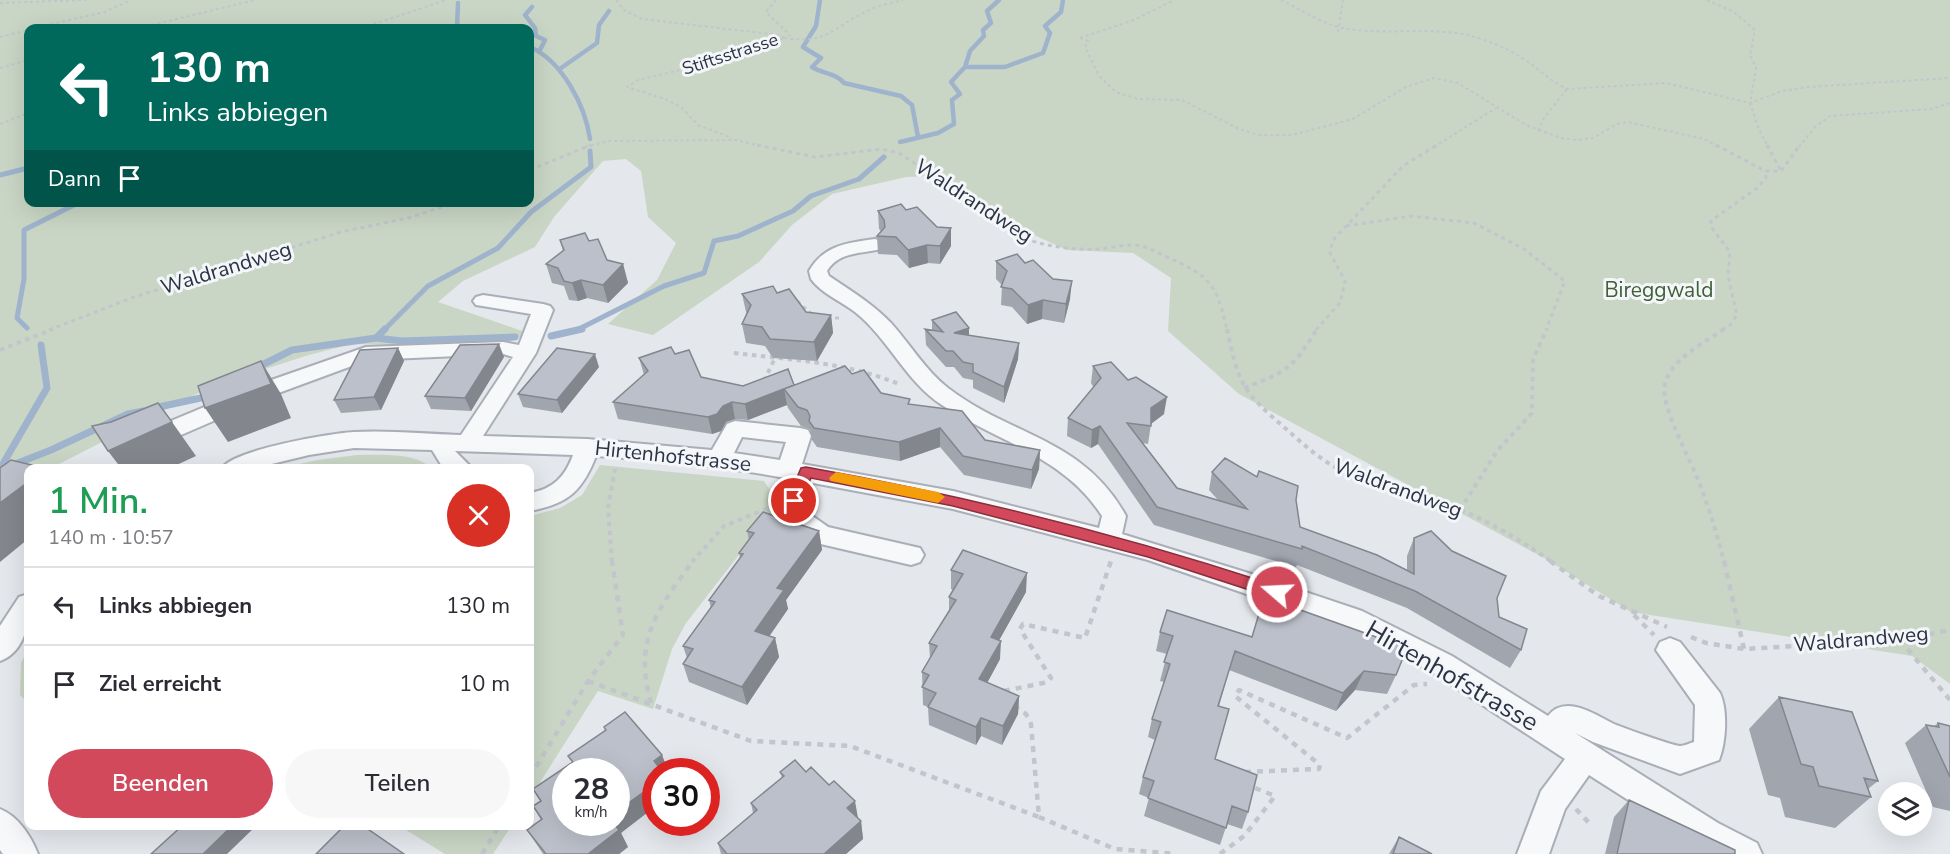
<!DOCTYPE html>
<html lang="de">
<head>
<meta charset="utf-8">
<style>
	:root { --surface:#fff; --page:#f7f7f7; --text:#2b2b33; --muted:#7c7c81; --line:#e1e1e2; --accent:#d1495b }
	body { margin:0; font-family:"Nunito Sans",sans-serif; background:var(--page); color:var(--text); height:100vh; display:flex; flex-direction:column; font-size:22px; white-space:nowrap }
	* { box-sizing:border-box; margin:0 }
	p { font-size:20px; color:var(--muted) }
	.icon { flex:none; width:33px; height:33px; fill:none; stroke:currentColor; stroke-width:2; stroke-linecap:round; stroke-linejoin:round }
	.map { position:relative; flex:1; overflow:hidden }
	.sheet { position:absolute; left:24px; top:464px; width:510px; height:366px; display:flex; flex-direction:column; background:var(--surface); border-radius:12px; box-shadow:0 6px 24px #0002 }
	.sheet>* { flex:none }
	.banner { position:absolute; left:24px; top:24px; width:510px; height:183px; border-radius:12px; box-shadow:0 6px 24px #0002; background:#00695c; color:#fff; overflow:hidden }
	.buttons { position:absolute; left:1878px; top:782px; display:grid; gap:12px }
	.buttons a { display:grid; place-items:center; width:54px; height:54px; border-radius:50%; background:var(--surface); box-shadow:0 6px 24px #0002; font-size:30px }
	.speed { position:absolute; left:552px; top:758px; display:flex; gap:12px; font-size:30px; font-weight:700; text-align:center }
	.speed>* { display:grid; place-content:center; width:78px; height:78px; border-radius:50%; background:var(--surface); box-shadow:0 6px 24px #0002; line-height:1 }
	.speed small { font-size:15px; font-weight:400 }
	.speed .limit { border:9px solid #d22; background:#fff; color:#111 }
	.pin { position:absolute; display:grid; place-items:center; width:51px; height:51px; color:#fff; margin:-26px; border:3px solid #fff; border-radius:50%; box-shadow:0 2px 6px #0007 }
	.me { position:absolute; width:66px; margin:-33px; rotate:289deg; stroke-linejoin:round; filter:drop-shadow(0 0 4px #0008) }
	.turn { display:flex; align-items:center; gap:21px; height:126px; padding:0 24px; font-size:27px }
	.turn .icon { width:78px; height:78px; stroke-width:2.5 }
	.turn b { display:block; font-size:42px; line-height:51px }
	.then { display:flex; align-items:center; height:57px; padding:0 24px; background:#0003; gap:12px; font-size:22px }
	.round { display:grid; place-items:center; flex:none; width:63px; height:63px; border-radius:32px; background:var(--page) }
	.headline { display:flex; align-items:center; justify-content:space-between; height:102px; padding:0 24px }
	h1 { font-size:36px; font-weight:600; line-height:45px; color:#1e9e55 }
	.primary-button { display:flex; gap:12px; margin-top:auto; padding:12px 24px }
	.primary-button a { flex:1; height:69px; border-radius:36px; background:var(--accent); color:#fff; font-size:24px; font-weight:600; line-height:69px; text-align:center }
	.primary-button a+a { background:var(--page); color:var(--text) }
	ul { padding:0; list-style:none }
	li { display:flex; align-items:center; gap:18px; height:78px; padding:0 24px; border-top:2px solid var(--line) }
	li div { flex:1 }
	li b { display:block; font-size:22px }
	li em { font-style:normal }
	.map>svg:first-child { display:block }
	.green { fill:#c9d6c5; fill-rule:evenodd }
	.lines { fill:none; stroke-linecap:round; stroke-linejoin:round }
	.stream-far2 { stroke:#9fb4cc; stroke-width:4.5 }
	.stream-far1 { stroke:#9fb4cc; stroke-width:5 }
	.stream { stroke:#9fb4cc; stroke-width:7 }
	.minor-casing { stroke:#a9aeb7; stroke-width:4 }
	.path-far3 { stroke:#c2c5cb; stroke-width:2; stroke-dasharray:3 3; stroke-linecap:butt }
	.path-far2 { stroke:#c2c5cb; stroke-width:3; stroke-dasharray:4 4; stroke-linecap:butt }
	.path-far1 { stroke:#c2c5cb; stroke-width:4; stroke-dasharray:4.5 4.5; stroke-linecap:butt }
	.path { stroke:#c2c5cb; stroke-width:4.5; stroke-dasharray:6 6; stroke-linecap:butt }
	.minor { fill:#f7f8fa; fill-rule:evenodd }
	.wall { fill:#a1a5ae }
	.shaded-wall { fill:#83868d }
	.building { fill:#bbc0ca; stroke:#83868d; stroke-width:1.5 }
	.route { fill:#d1495b; stroke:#882f3b; stroke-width:1.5 }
	.slow { fill:#f59e0b }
	.labels { text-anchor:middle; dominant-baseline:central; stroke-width:6; stroke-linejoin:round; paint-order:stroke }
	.far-street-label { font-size:18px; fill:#2b3445; stroke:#f4f6f9 }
	.street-label { font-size:21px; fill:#2b3445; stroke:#f4f6f9 }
	.park-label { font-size:21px; fill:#3f6138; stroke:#f4f6f9 }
	.near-street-label { font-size:26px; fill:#2b3445; stroke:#f4f6f9 }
</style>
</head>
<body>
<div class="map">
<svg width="1950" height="854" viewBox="0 0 1950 854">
	<rect width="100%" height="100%" fill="#e4e7ec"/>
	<path class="green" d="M0 0H1950V684L1912 656 1631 612 1546 559 1239 394 1168 331 1171 278 1133 253 1067 250 984 212 930 176 906 177 832 194 792 225 759 262 653 335 608 324 657 280 676 243 648 217 641 171 626 159 603 161 554 217 535 247 463 281 438 302 528 333 508 343 457 346 351 344 309 355 212 386 51 468H28L0 492ZM28 28H530V202H28Z
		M357 455C378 455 415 452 431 468H280L318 460Z
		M600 465 764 481 774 496 776 507 686 623 672 649 653 709 598 691 530 798V516L560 508 582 495Z
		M28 649V703L20 695 21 663Z
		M398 825H512L493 854H445Z"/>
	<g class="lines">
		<path class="stream-far2" d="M820 0 816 26 803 47 821 58 812 67C823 74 836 73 844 83L901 96 912 105 918 137
			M532 7 525 15 535 28 536 36 545 40 540 50
			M457 28 458 3
			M530 47C562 61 585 105 590 139
			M965 67H1005L1043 53 1050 33 1045 26 1061 12 1063 0
			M561 68 597 43 599 25 609 11
			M900 142 938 133 954 124 952 100 960 94 951 82 965 67 970 51 984 36 983 30 991 23 987 11 999 0"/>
		<path class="stream-far1" d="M0 175 28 168
			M27 328 17 318 24 279V230L80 202
			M384 330 428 286 498 248 531 212 591 167 590 151
			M577 330 664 286 704 273 714 241 738 236 793 211 811 196 859 179 884 157"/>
		<path class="stream" d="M551 336 582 329
			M376 338 385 329
			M256 368 292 350 376 338 402 341 515 337
			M154 408 210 396
			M0 469 47 388 41 345
			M0 470 51 450 128 414 143 411"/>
		<defs>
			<path id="minor" d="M875 239 881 241 884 245 881 249C862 254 839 251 827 271L829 276C851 291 873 304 891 323 910 344 925 370 948 388 1012 437 1083 438 1126 516L1122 534 1258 576 1362 611 1452 656 1548 716C1565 694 1594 714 1612 723 1620 727 1674 746 1680 746 1684 746 1690 743 1694 742L1695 705 1656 650 1660 642 1670 638 1680 642 1720 693C1728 710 1726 743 1719 760L1680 774 1593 742 1575 733 1718 823 1757 843 1762 854H1713L1589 775 1565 809 1549 854H1517L1541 791 1565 759 1432 672 1342 627 1148 560 953 509 813 483 805 503 811 515 828 527 920 548 924 555 920 562 911 565 812 542 792 528 781 503 791 479C727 467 661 460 596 456 582 492 567 504 530 511V493C553 489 565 477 573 455L455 451 472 468H443L432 450 354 448 309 455 255 468H222C233 450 331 433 354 432 389 430 426 434 461 435L513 357 503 354 368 360 273 395 158 445 150 447 142 445 139 439 142 433 257 385 366 347 503 342 519 345 531 314 476 305 473 301 476 297 483 295 543 304 550 306 553 310 536 353 483 436 587 439 712 450 727 424 735 421 800 428 808 430 811 436 802 464 953 491 1099 528 1102 516C1065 457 998 442 942 405 906 382 889 339 855 312 842 302 821 293 811 279L809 271C824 245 847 243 875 239ZM742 437 786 442 780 460 734 453Z
				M28 594C31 618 26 652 0 661V626L19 597Z
				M0 809C18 816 31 836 38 854H3L0 850Z"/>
		</defs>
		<use href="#minor" class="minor-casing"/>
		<path class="path-far3" d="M616 0 624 10 642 19 779 35 785 38 727 59 638 80 627 87 665 99 681 107 698 125 732 138
			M776 0 766 12 790 35 785 38C827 45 833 27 867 11 878 5 891 3 903 0
			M1281 0C1302 10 1325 26 1348 29 1387 35 1428 27 1467 35 1485 39 1507 48 1522 58 1538 68 1550 81 1567 89L1666 83 1750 103 1782 91 1808 87 1950 78
			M1707 0 1734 12 1755 30 1750 55 1756 68 1750 103 1758 127 1768 147
			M0 3 86 0
			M33 28 105 12 131 0
			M140 28 255 0
			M362 28 446 0
			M1338 32 1343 0
			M0 37 28 30
			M1080 38 1088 41 1085 47 1099 76 1116 92 1138 99 1182 100 1239 129 1258 135H1292L1353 119 1406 87 1434 78 1458 83 1526 125 1561 138 1577 140 1593 138 1617 124 1628 122 1704 139 1718 147
			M1080 38 1134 20 1174 0
			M0 68 28 60
			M0 124 28 113
			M1538 131 1544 118 1567 89
			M585 147 609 141 736 140 763 147
			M1434 147 1496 108
			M1799 147 1815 127 1830 116 1931 109 1950 103"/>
		<path class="path-far2" d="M757 145 815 157 881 149 899 153 1032 241C1053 247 1074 250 1096 249 1108 249 1120 245 1133 245 1145 245 1156 252 1167 257 1210 276 1217 284 1227 330
			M1716 145 1765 171H1781L1800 145
			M1767 145 1781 171
			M530 170 591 145
			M1346 226 1411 216 1474 223 1524 249 1565 281 1546 330
			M797 301 813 315
			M827 318H843
			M49 330 134 297 341 232 408 218 458 202
			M1316 330 1340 303 1345 281 1330 253 1333 240 1403 166 1437 145
			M1722 330 1730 325 1737 315 1728 276 1730 252 1712 228 1711 221 1757 188 1766 178 1765 171"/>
		<path class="path-far1" d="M1227 329C1238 383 1242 391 1285 428 1301 442 1317 457 1335 467 1374 488 1420 494 1461 510 1494 524 1523 542 1552 562
			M1724 329C1704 343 1671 359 1665 384 1659 405 1693 464 1701 487 1710 512 1718 537 1724 562
			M0 350 53 329
			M734 353C791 360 848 362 901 385
			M764 381 775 358
			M1244 388C1287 372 1293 368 1317 329
			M1460 510 1497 451 1532 413 1533 359 1547 329
			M612 562 608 508 615 469
			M692 562 724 526 771 507"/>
		<path class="path" d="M1550 561 1599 596 1667 627
			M1724 561 1744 649
			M1634 615 1654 635
			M1691 637 1706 643 1744 649 1900 640 1950 630
			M1900 640 1950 700
			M588 681 751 741 850 746 1039 817 1031 724 1026 714 1016 707
			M1004 691 1048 682 1051 678 1020 629 1023 624 1085 638 1111 561
			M651 703C633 640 657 610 693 561
			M1245 772 1319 769 1320 765 1235 696 1239 690 1347 738 1414 685 1427 684
			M530 777 588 681 623 635 612 561
			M1576 809 1591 825
			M1039 817 1115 849 1176 854
			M482 854 500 825
			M1220 854 1244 836 1275 796 1250 786"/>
		<use href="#minor" class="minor"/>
	</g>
	<path class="wall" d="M906 210 937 227 951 228V246L940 264 928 263 909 268 897 255 878 254 877 236 881 231 879 229 878 211Z
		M560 240 589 241 607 260 623 264 628 283 608 303 587 298 578 301 569 300 564 286 552 283 546 264 563 251Z
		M996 261 1025 263 1070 299 1064 323 1042 319 1027 324 1012 307 1001 305 1002 285 996 279Z
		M777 293 806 312 831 315 833 333 817 361 773 358 765 346 746 343 742 324 747 314 746 312 742 294Z
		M932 320 969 336 1019 343 1018 359 1004 403 973 388V380L963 378 954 367H946L926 345 925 329 932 330Z
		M398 348 404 361 381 410 341 413 334 400Z
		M675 354 701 377 743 386H794L852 374 881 393 910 404 985 440 1040 450 1039 469 1031 489 964 475 940 447 900 461 817 447 812 440 810 429 801 426 788 408 787 405 748 420 735 419 726 422 721 431 712 434 618 419 613 402 644 375 639 358Z
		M504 357 471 411 431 409 425 396Z
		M1093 366 1128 380 1164 414 1151 424 1148 444 1143 443 1177 488 1218 500 1209 490 1212 472 1257 477 1296 500 1300 527 1407 570V556L1414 538 1497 598 1499 617 1521 650 1510 668 1407 608 1297 565 1296 567 1154 525 1098 444 1091 448 1067 436 1068 418 1094 388 1091 383Z
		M599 367 562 413 523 407 518 394Z
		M747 531H819L822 550 786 600 788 609 769 636 775 638 779 657 747 705 689 682 683 664 687 658 683 646 711 608 709 600 740 558 739 553 749 540Z
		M951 570 1026 592 999 640 1000 659 987 683 1019 696 1018 714 1002 745 981 736 976 745 929 725 928 707 923 705 922 672 930 658 929 643 949 611V597L953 590 951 589Z
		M1160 632 1252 637 1396 675 1387 694 1355 690 1336 711 1229 670 1219 706 1215 759 1248 812 1242 829 1227 824 1220 845 1144 816 1149 798 1139 794 1143 777 1155 740 1148 737 1152 719 1164 682 1160 681 1167 654 1156 651Z
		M1779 697 1878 781 1868 789 1871 797 1835 828 1785 817 1780 798 1768 795 1749 729Z
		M1938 723 1950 726V811L1933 807 1905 743 1926 725 1934 726Z
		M604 727 662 755 668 771H656L621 833 628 847 619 854H543L527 830 541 820 533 806 540 801 533 789 572 762 568 756 605 730Z
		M780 772H806L861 821 863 839 846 854H721L718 843 753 813 751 803 782 778Z
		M1629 800 1735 854H1605L1614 817Z
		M1399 837 1432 854H1389Z"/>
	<path class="shaded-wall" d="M951 228V246L940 264V246Z
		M927 245 928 263 909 268 908 250Z
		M623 264 628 283 608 303 603 285Z
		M581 280 587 298 578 301 572 283Z
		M1072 281 1070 299 1064 323 1066 304Z
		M1043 300 1042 319 1027 324 1028 305Z
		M831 315 833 333 817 361 814 342Z
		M969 328V344L954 333Z
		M1019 343 1018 359 1004 403V387Z
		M499 344 504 357 471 411 465 398Z
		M398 348 404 361 381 410 374 397Z
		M595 354 599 367 562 413 557 400Z
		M261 361 281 394 291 418 228 442 205 408Z
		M794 385 784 389 787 405 748 420 745 404Z
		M1167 397 1164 414 1148 426 1151 408Z
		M732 402 735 419 726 422 721 431 712 434 708 417 723 406Z
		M172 422 196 456 170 468H121L108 451Z
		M1100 426 1098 444 1091 448 1092 430Z
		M940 428V447L900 461 899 442Z
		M1040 450 1039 469 1031 489 1032 470Z
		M28 482V539L0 562V503Z
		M819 531 822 550 786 600 788 609 760 650 755 631 777 588Z
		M1027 573 1026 592 991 655V637Z
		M775 638 779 657 747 705 742 687Z
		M1001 641 1000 659 979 698V679Z
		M1364 671 1355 690 1336 711 1343 693Z
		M1019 696 1018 714 1002 745 1003 726Z
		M981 718V736L976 745V727Z
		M662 755 668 771H658L654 761Z
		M656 783V806L621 833 628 847 619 854H588L612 822H616V812Z
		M855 801 858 818 847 808Z
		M861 821 863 839 846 854H824Z
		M233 825H257L227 854H203Z"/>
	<path class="building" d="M901 204 906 210 917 207 937 227 951 228 940 246 927 245 908 250 896 237 877 236 885 227 884 220 878 211Z
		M585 233 589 241 598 239 607 260 623 264 603 285 581 280 572 283 564 281 558 268 546 264 564 250 560 240Z
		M1017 254 1025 263 1033 260 1053 279 1072 281 1066 304 1043 300 1028 305 1012 289 1001 287 1007 271 996 261Z
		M773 286 777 293 789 289 806 312 831 315 814 342 770 339 762 327 742 324 751 305 742 294Z
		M956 312 969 328 954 333 1019 343 1004 387 973 372V364L963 362 953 351H946L925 329 943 332 932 320Z
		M499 344 465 398 425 396 460 345Z
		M671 347 675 354 689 350 701 377 743 386 788 369 794 385 745 404 732 402 723 406 717 414 708 417 613 402 648 371 639 358Z
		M398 348 374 397 334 400 360 350Z
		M557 348 595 354 557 400 518 394Z
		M261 361 271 384 205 408 198 386Z
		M1111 362 1128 380 1136 377 1167 397 1151 408V426L1127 423 1177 488 1247 509 1212 472 1225 458 1257 477 1259 471 1298 486 1296 500 1300 527 1377 555 1414 574V538L1431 531 1452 551 1506 576 1497 598 1499 617 1527 629 1521 650 1415 591 1302 546V549L1157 507 1100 426 1092 430 1068 418 1101 378 1093 366Z
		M845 366 852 374 864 370 881 393 910 399 908 404 962 411 985 440 1040 450 1032 470 963 456 940 428 899 442 814 428 809 421 810 416 807 410 798 407 784 389Z
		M158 403 172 422 108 451 92 426 111 422Z
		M11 460 44 468H28V482L0 503V468Z
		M763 512 819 531 777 588 784 590 755 631 775 638 742 687 683 664 693 649 683 646 715 602 709 600 743 554 739 553 754 533 747 531Z
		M963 550 1027 573 991 637 1001 641 979 679 1019 696 1003 726 981 718 976 727 928 707 936 693 922 687 929 675 922 672 937 646 929 643 956 600 949 597 963 574 951 570Z
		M1264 597 1407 648 1396 675 1364 671 1343 693 1235 651 1218 706 1229 709 1215 759 1257 775 1248 812 1232 806 1226 828 1148 798 1154 781 1143 777 1161 722 1152 719 1170 664 1164 662 1173 636 1160 632 1167 610 1252 637Z
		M1779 697 1852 712 1878 781 1864 778 1871 797 1819 786 1813 767 1801 764Z
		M625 712 662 755 654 761 662 771H656V783L616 812V771H566V822H613L619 830 588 854H546L527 830 542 819 533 806 541 801 533 789 573 762 568 756 606 730 604 727Z
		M1938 723 1950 726V777L1926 725 1939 727Z
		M795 760 806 772 811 767 829 785 834 781 855 801 847 808 861 821 824 854H727L718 843 757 810 751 803 784 776 780 772Z
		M1629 800 1735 850V854H1617Z
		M183 825H233L203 854H151Z
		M345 825H362L404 854H316Z
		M1399 837 1432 854H1393Z"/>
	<path class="route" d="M806 467C968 496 1127 536 1283 588L1285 592 1283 597 1277 599 1148 557 953 506 811 478 799 505H789L787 501 801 468Z"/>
	<path class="slow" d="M836 472 938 492 945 497 938 503 831 481 829 478Z"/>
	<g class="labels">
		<g class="far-street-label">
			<text transform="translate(730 54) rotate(-18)">Stiftsstrasse</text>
		</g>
		<g class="street-label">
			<text transform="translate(974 201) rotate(33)">Waldrandweg</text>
			<text transform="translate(226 268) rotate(-17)">Waldrandweg</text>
			<text transform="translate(673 456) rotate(6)">Hirtenhofstrasse</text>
			<text transform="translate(1398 488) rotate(20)">Waldrandweg</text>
			<text transform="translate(1861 639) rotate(-5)">Waldrandweg</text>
		</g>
		<g class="park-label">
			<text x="1659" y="290">Bireggwald</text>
		</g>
		<g class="near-street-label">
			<text transform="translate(1452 676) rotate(30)">Hirtenhofstrasse</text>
		</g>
	</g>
</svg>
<div class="buttons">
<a><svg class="icon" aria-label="layers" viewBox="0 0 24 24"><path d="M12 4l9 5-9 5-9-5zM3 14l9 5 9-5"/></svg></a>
</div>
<div class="speed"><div>28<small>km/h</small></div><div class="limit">30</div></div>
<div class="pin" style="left:794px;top:501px;background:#d93025"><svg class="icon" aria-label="arrive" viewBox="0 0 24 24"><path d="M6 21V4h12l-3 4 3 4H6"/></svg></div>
<svg class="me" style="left:1277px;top:592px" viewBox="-20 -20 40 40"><circle r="17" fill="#d1495b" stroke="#fff" stroke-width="3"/><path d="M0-11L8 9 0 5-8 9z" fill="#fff"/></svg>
<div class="banner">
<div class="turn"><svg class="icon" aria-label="left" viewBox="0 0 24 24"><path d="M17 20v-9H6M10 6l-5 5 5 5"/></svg><div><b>130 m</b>Links abbiegen</div></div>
<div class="then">Dann<svg class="icon" aria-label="arrive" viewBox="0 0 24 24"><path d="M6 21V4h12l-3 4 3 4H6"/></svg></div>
</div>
<section class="sheet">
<div class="headline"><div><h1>1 Min.</h1><p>140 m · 10:57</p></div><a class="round" style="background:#d93025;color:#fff"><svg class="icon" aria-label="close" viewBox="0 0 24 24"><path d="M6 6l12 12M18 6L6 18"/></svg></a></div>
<ul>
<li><svg class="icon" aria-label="left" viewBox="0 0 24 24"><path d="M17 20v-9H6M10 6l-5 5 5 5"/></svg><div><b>Links abbiegen</b></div><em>130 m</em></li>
<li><svg class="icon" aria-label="arrive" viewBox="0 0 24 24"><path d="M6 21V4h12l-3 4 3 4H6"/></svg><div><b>Ziel erreicht</b></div><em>10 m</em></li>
</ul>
<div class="primary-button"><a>Beenden</a><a>Teilen</a></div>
</section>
</div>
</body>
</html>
